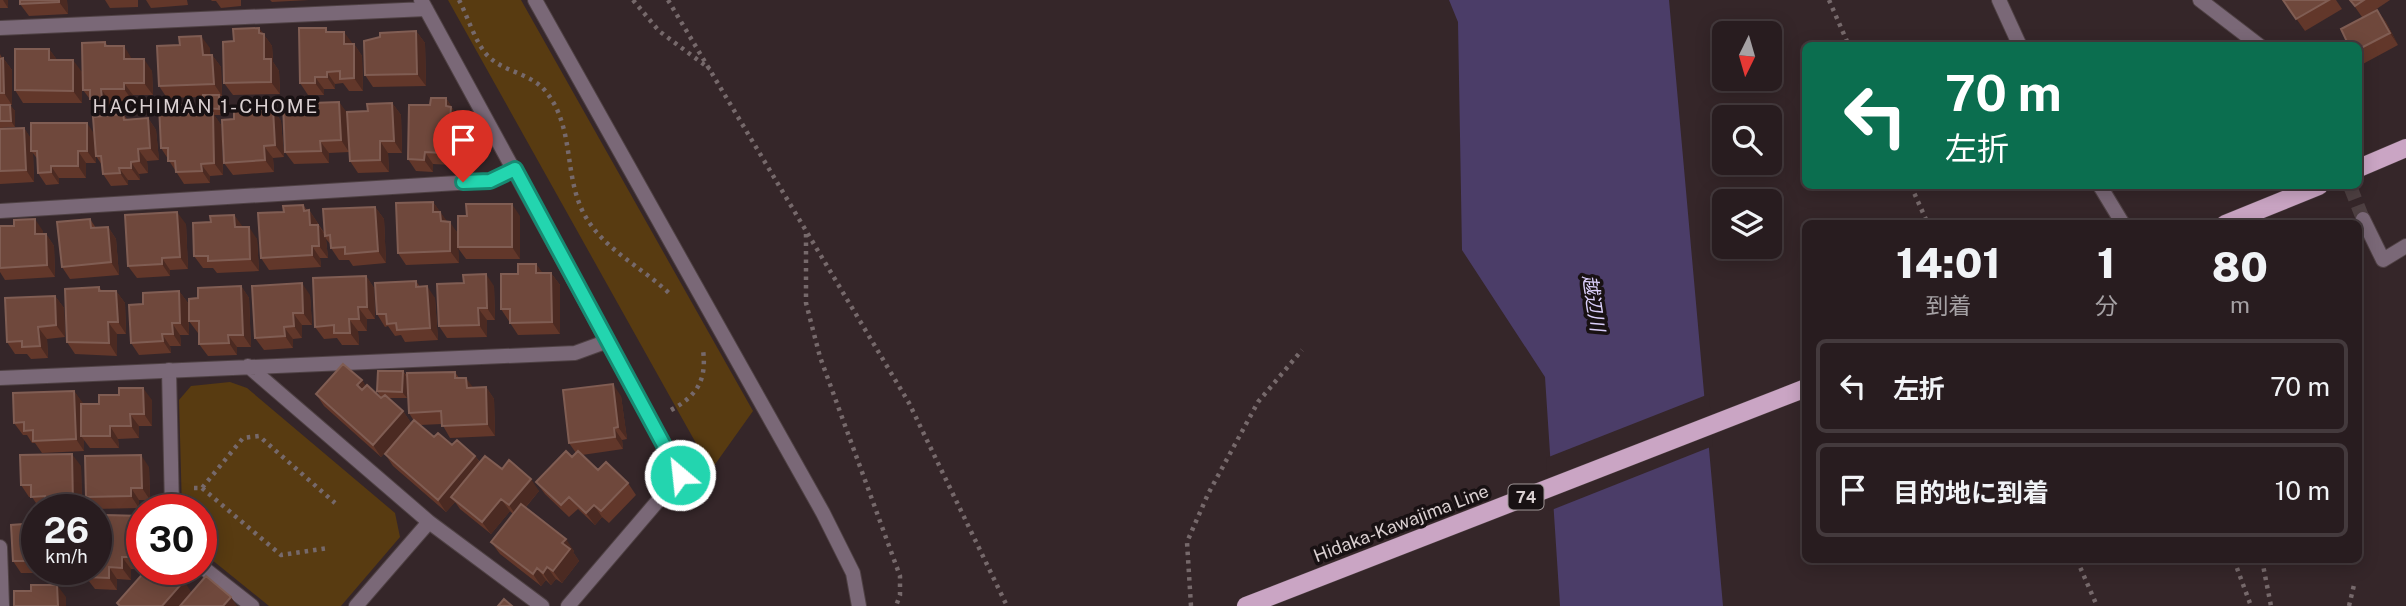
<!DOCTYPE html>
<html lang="ja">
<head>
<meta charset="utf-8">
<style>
	:root { --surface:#281c1f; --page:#34292c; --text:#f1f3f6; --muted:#a5a1a4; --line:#443a3d }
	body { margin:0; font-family:"Public Sans","Noto Sans JP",sans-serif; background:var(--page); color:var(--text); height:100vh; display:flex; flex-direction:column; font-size:26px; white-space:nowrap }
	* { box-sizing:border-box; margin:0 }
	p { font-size:23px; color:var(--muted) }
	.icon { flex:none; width:38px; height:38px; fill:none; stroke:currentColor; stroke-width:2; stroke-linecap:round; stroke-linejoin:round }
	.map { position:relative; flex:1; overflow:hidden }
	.drawer { position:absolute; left:1802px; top:220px; width:560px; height:343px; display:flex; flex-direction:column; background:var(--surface); border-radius:10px; box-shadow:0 4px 18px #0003,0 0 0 2px var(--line) }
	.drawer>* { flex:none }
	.banner { position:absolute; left:1802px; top:42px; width:560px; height:147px; border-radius:10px; box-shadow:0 4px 18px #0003,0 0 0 2px var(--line); background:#0b6e4f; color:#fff; overflow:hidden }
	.needle { width:46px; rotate:185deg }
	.controls { position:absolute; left:1712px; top:21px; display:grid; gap:14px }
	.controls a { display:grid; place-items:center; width:70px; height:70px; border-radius:10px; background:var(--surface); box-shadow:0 4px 18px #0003,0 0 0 2px var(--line); font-size:35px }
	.speed { position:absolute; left:21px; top:494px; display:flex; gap:14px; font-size:35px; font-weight:700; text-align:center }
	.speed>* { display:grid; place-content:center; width:91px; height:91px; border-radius:50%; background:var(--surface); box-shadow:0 4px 18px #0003,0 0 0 2px var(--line); line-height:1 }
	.speed small { font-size:18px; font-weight:400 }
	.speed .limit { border:10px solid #d22; background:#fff; color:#111 }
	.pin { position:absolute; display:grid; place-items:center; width:60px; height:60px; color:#fff; margin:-72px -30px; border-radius:50% 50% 50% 0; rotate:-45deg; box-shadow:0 0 7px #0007 }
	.pin .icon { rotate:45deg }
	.me { position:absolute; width:77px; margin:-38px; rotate:332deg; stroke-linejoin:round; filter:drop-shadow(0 0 5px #0008) }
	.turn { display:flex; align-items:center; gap:24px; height:147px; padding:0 28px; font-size:32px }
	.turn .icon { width:91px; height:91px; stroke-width:2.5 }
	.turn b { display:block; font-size:49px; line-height:60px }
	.eta { display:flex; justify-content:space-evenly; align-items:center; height:119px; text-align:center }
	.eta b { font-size:42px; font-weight:800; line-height:49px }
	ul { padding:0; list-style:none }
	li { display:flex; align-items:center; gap:21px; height:94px; margin:0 14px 10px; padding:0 14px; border:4px solid var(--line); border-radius:10px }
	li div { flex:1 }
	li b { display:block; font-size:26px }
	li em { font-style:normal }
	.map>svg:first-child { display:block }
	.green { fill:#583b11 }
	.water { fill:#4b3d68 }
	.pier { fill:#352629 }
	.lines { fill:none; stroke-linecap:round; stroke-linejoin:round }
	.minor-tunnel { stroke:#4e4042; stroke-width:14; stroke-dasharray:14 7; stroke-linecap:butt }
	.service-casing { stroke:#4f4144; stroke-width:16 }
	.minor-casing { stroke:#4f4144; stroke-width:16 }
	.primary-casing { stroke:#4f4144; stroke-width:19 }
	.path { stroke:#76696b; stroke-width:4.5; stroke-dasharray:3.5 5; stroke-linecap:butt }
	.service { stroke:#7a6877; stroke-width:14 }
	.minor { stroke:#7a6877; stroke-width:14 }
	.primary { stroke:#caa5c4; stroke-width:18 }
	.wall { fill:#62372a }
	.shaded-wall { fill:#4b2a22 }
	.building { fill:#6f483c; stroke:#805d53; stroke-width:2 }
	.route-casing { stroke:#178a72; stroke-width:18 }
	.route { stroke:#23d5af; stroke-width:12 }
	.labels { text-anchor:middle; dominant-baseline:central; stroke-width:7; stroke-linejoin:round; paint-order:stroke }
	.shield { fill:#181113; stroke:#a09798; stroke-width:2 }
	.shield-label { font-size:16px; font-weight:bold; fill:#dad0d1 }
	.street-label { font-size:18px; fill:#dad0d1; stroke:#181113 }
	.neighbourhood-label { font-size:19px; letter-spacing:2px; fill:#dad0d1; stroke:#181113 }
	.water-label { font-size:19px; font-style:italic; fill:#dbcffb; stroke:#181113 }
</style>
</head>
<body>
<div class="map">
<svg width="2406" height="606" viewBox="0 0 2406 606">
	<rect width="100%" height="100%" fill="#352629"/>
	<path class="green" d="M448 0H521L753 411 711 470Z
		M230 382 247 388 395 513 400 537 341 606H269L201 551V509H182L179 400 191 386Z"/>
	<path class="water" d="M1449 0H1669L1723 606H1560L1545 377 1462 250 1458 22Z"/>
	<path class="pier" d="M1709 394 1713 446 1549 511 1546 458Z"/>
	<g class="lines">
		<path class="minor-tunnel" d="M2350 186 2363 219"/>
		<defs>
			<path id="service" d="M535 0 823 513 853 573 859 606
				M169 370 172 509
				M201 566 252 606"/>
			<path id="minor" d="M421 0 680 475 568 606
				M1999 0 2020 46
				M2200 0 2260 46
				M0 28 426 9
				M2100 186 2123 224
				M0 211 490 181 515 169
				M2363 219 2383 260 2406 246
				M248 366 429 522 542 606
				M0 378 575 353 608 341
				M0 547 2 606
				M356 606 429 522"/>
			<path id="primary" d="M2359 168 2406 148
				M2225 224 2319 186
				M1246 606 1806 388"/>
		</defs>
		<use href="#service" class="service-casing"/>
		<use href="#minor" class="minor-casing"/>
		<use href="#primary" class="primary-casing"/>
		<path class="path" d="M459 0C468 17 476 45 489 57 506 73 532 73 547 93 574 128 564 171 582 210 600 248 641 266 670 294
			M633 0 659 31 710 69
			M668 0 909 403 1007 606
			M1829 0 1849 46
			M1911 186 1928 224
			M806 234V303L820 357 900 576V595L896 606
			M671 410C697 396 707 380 703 350
			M194 488H202L243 438 259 436 335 503
			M202 488 281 555 328 548
			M2077 560 2097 606
			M2234 560 2251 606
			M2262 560 2271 606
			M1191 606 1187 542 1208 494 1258 402 1302 350
			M2349 606 2354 585"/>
		<use href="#service" class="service"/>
		<use href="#minor" class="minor"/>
		<use href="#primary" class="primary"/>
	</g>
	<path class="wall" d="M0 0H8V8H0Z
		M67 0 68 14 29 16 20 4Z
		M105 0H138V7L110 8Z
		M146 0H187L188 5 151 8Z
		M211 0H241V6L221 8 216 1H212Z
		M270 0H309L272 2Z
		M2283 0H2336L2342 9 2305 31Z
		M2350 0H2390L2372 12 2377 10 2386 22 2398 45 2361 65 2359 61V46L2362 17Z
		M259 28 272 46 273 62 279 71 280 94 233 95 224 83 234 41Z
		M416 31 425 43 426 86 373 87 365 75Z
		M330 32 354 44 362 56 363 91H349L343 83 335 84V89H324V95H308L300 83Z
		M105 42 108 46 132 59 152 71 153 95H133V101H110V111H99L83 90Z
		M210 48V55H212L221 67 222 96H219L223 101V115H214L221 125 223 175 210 176V183L184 184 161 148 190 114H207L203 108V97L167 98 159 86Z
		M49 49 57 60 82 72V103H23L15 90Z
		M0 54 2 58H3L12 70V105H10L15 111V127L0 128Z
		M446 98 459 119V121L472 133 471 166 433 164V172L416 171 408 159 430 105Z
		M339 102 347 114 368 111 392 103 401 115 402 153H388L389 172 358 173 350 161 349 152 329 153V163L294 164 285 152Z
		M273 109 281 121 284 157 273 158 274 172 233 175 224 163 234 119Z
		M123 114 127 119 148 118 156 130 159 160 147 161 148 173 139 174 140 180H128V185L111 186 103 174 102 165 96 156 95 147 96 163H86V178H59V184L46 185 38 173V160L33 153 34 182 0 184V129L24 128 31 139 94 134Z
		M433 202 447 222 458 233 520 216V259H466L458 248 459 263 406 265 398 253Z
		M303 205 307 210H309L325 234 375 207 384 219 386 263 353 266 349 260H339L331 248V245L326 239 328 258H320L321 267 269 270 261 258 284 212Z
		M234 215 242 227 257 239 259 271 217 273 213 268H203L194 256 211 222Z
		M90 219 96 228 108 227 116 239 119 275 70 279 62 267Z
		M186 224 188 269 170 270V276L137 278 128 266Z
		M0 226 43 231V234H46L54 246 55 277 5 280 0 272Z
		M536 264 542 273H551L560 285V334L518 335 501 309 518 274Z
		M366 276 374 288 375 319H367V331H358L359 345H342L337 338 324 339 315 327Z
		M416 281 420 287 435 298 438 340 405 342 401 335 395 336 388 326 385 327 377 314Z
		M241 286 249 298 251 347H237V355L208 356 199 344V333H198L189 321 198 298Z
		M494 286 495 320H487V337L447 338 439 326Z
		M99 287 102 291H116L125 303 126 334H117V356L75 354 67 342Z
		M179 291 188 303 189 335H180L181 346H170L171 353 139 355 131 343 143 304Z
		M310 295 312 325H302V338L293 339V348L264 350 255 338Z
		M55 296 64 308 65 337 47 339 48 358 31 359 27 354H15L7 342Z
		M403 371 407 376 455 372 459 378 473 388 486 387 494 399 495 436 450 438 442 424 420 425 434 437 475 456 480 462 502 469 539 491 526 507 574 551 573 552 579 561 562 583 556 579 551 585 546 580 541 586 500 554 491 542 513 514 510 511 491 534 460 509 455 502 446 512 393 466 385 454 414 421 409 413 407 385V398H388L403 411 411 423 381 457 324 406 316 394 362 380 366 387 381 398 377 391Z
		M74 391 83 404H99L152 400V426H139V438L118 439 119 448H90L84 440V451L42 453 35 443H32L27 435H23L14 423Z
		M621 396 627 439 622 440 623 449 582 455 598 470 628 483 636 495 609 523 602 517 595 525 578 509 569 517 545 494 536 482 572 457 576 453 569 443Z
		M81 466 82 509H40L32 497H29L21 485Z
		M149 467 150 500H139V508L94 509 86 497Z
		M142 516V557H139V569H131V580L117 579V590L95 589 88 580 63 581 58 573H21L13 561 37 523V569H96L105 521Z"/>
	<path class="shaded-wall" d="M3 0H8V8Z
		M59 0H67L68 14 59 2Z
		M2377 10 2386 22 2398 45 2390 33Z
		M259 28 272 46 273 62 279 71 280 94 271 82 264 59Z
		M416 31 425 43 426 86 417 74Z
		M344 32 353 44H344Z
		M201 36 210 48 211 67 203 55Z
		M354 44 362 56 363 91 354 78Z
		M124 46 132 59 133 71 124 59Z
		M49 49 58 61 49 60Z
		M212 55 221 67 222 96 214 84Z
		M3 58 12 70V105L4 93Z
		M144 59 152 71 153 95 144 83Z
		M73 60 82 72V103L73 91Z
		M327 72 335 84V89L327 77Z
		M315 77 324 89V95L315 83Z
		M124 83 133 95V101L124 89Z
		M101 89 110 101V111L102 99Z
		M219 95 223 101V115L219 109Z
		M446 98 459 119V132L450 120 446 106Z
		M339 102 348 114 349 152 341 140Z
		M392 103 401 115 402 153 394 141Z
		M10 105 15 111V127L11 121Z
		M183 105 191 117 183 114Z
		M273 109 281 121 284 157 275 145Z
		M213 113 221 125 223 175 214 163Z
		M148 118 156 130 159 160 150 148Z
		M464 121 472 133 471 166 462 154Z
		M87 123 95 135 96 163 87 151Z
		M24 128 32 140 31 151 33 153 34 182 26 170Z
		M320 141 329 153V163L321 151Z
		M380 141 388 153 389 172 380 160Z
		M264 146 273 158 274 172 265 160Z
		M138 149 147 161 148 173 139 161Z
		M78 151 86 163V178L78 166Z
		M425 152 433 164V172L424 160Z
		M131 162 139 174 140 180 131 168Z
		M201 164 210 176V183L202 171Z
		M51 166 59 178V184L51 172Z
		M119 168 128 180V185L120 173Z
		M433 202 449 224V233L433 212Z
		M512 204 520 216V259L512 247Z
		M303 205 309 214V210L317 222 318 237 310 225 304 211Z
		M375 207 384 219 386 263 378 251Z
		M177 212 186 224 188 269 180 257Z
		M234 215 243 227H235Z
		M35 219 43 231 44 246 35 234Z
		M450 222 458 234 459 263 450 251Z
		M318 225 326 236H325L326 239 328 258 319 246Z
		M108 227 116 239 119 275 111 262Z
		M249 227 257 239 259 271 250 259Z
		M46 234 54 246 55 277 47 265Z
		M312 246 320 258 321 267 312 255Z
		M162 258 170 270V276L162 264Z
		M536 264 545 276 536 273Z
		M551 273 560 285V334L552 322Z
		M486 274 494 286 495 320 487 308Z
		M366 276 374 288 375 319 367 307Z
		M302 283 310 295 312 325 303 313Z
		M241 286 249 298 251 347 243 335Z
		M427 286 435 298 438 340 430 328Z
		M116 291 125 303 126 334 118 322Z
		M179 291 188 303 189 335 180 323Z
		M55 296 64 308 65 337 56 325Z
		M358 307 367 319V331L359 319Z
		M478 308 487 320V337L479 325Z
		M293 313 302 325V338L294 326Z
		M349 319 358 331 359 345 350 333Z
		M108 322 117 334V356L109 343Z
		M172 323 180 335 181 346 173 334Z
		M38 327 47 339 48 358 40 346Z
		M284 327 293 339V348L285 336Z
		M162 334 170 346 171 353 163 341Z
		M228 335 237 347V355L229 343Z
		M403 371 407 378V398L402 392Z
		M466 378 475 390 467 388Z
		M362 380 370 392 365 398 357 385Z
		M613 384 621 396 627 439 618 427Z
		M486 387 494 399 495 436 487 424Z
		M143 388 152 400V426L144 414Z
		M74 391 83 403 84 436H81L84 440V451L76 439Z
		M403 411 411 423 381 457 373 445Z
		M130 414 139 426V438L131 426Z
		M110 426 118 439 119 448 110 436Z
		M614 428 622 440 623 449 615 437Z
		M72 454 81 466 82 509H77L73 504Z
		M141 455 149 467 150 500 142 488Z
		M475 456 484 468 451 497 455 502 446 512 438 500Z
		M531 479 539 491 517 517 509 505Z
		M131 488 139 500V508L131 496Z
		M501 499 510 511 491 534 482 522Z
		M594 505 602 517 595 525 586 513Z
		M566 539 574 551 573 552 579 561 562 583 553 571 562 543Z
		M131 545 139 557V569L131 557Z
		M122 557 131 569V580L122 568Z
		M109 567 117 579V590L109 578Z
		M547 567 556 579 551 585 543 573Z
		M537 568 546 580 541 586 533 574Z
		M80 569H88L86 577Z
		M184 581 192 593 181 606H162Z
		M57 585 66 597V606H58Z
		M231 597 237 606H223Z"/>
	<path class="building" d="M20 0H59V2L20 4Z
		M2283 0H2329L2296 19Z
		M2350 0H2364L2355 6Z
		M2377 10 2390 33 2359 49V46H2349L2341 29Z
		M259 28V33L264 34V59H271V82L224 83 223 42 234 41 233 29Z
		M299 28H326V32H344V44H354V78L340 79V71L327 72V77H315V83H300Z
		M416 31 417 74 365 75 364 41 380 37V33Z
		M201 36 203 55H212L214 84 159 86 157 46 180 45 179 37Z
		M105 42V46H124V59H144V83H124V89H101L102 99H90V90H83L82 43Z
		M15 49H49V60H73V91L15 90Z
		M3 58 4 93H0V59Z
		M203 95H219V109L203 108Z
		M431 98H446V106L451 107 450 120 464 121 462 154 425 152 424 160 408 159 409 105H430Z
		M339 102 341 140 320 141 321 151 285 152 283 104Z
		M392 103 394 141H380V160L350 161 347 112 368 111 367 104Z
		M0 105H10L11 121H0Z
		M159 105H183V114L213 113 214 163 201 164 202 171 176 172 175 161H168V148H161Z
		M273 109 275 145 264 146 265 160 224 163 222 120 234 119V111Z
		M123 114 124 120 148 118 150 148 138 149 139 161 131 162V168H119L120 173 103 174 101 156H96L93 117Z
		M31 123H87V151H78V166H51V172L38 173 37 151H31Z
		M24 128 26 170 0 171V129Z
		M433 202V212H440L441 221 450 222V251L398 253 396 203Z
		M466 204H512V247H458V216H467Z
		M303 205 304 211 309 210 310 225H318L319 246H312V255L261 258 258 213 284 212 283 206Z
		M375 207 378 251 345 254V247L331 248 330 235 325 236 323 209Z
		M177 212 180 257 162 258V264L128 266 125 215Z
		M234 215 235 227H249L250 259 208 261V256H194L193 223 211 222 210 216Z
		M35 219V234H46L47 265 0 268V226H14V220Z
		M90 219 91 228 108 227 111 262 62 267 57 222Z
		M518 264H536V273H551L552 322 510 323V309H501V274H518Z
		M486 274 487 308H478L479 325 439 326 437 284 464 283 463 275Z
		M366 276 367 307H358L359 319H349L350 333H334V325L315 327 313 278Z
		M416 281V287L427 286 430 328 397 330 396 323 387 324 386 314H377L375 283Z
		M302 283 303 313H293L294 326 284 327 285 336 255 338 252 286Z
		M241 286 243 335H228L229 343 199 344V321H189V299L198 298V288Z
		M99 287V291H116L118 322H108L109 343 67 342 65 289Z
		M179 291 180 323H172L173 334H162L163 341 131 343 129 305 143 304V293Z
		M55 296 56 325 38 327 40 346 22 347V341L7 342 5 298Z
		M343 364 362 380 357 385 362 390 367 385 381 398 385 395 403 411 373 445 316 394Z
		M378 371H403L402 392 377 391Z
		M455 372V378H466L467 388 486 387 487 424 442 426 441 411 409 413 407 373Z
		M613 384 618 427 614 428 615 437 569 443 563 390Z
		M119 388H143L144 414H130L131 426H110V436H81V404H99V395H119Z
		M74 391 76 439 33 441V430L24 431V422L14 423 13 393Z
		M414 420 434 437 438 433 452 445 457 440 475 456 438 500 385 454Z
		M566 451 572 457 578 451 598 470 606 462 628 483 601 511 594 505 586 513 569 497 561 505 536 482Z
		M72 454 73 504 45 505V496L31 497V485H21L20 455Z
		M141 455 142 488H131V496L86 497 85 456Z
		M485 456 502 469 509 460 531 479 509 505 501 499 482 522 451 497Z
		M521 504 566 539 562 543 570 549 553 571 547 567 543 573 537 568 533 574 491 542Z
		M105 515 142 516V546L131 545V557H122V568L109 567V578L86 577V569H96V521H105Z
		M37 523V561H13L11 525Z
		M147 569H169L184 581 162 606H120L117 603Z
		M206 576 231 597 223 606H180Z
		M31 585H57L58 606H14V591H31Z
		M504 599 512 606H498Z"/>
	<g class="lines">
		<defs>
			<path id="route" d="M463 182 490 181 515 169 680 475"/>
		</defs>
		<use href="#route" class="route-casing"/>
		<use href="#route" class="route"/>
	</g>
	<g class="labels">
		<rect class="shield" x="1508.5" y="484.5" width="35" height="25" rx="5"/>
		<g class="shield-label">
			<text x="1526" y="497">74</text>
		</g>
		<g class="street-label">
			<text transform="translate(1401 523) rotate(-21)">Hidaka-Kawajima Line</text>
		</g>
		<g class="neighbourhood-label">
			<text x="206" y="106">HACHIMAN 1-CHOME</text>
		</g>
		<g class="water-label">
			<text transform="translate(1594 303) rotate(81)">越辺川</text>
		</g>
	</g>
</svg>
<div class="controls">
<a><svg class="needle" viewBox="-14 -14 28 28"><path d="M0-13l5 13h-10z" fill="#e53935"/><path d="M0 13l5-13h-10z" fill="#a5a1a4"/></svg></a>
<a><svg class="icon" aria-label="search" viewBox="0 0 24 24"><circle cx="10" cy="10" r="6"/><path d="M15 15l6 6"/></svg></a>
<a><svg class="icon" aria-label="layers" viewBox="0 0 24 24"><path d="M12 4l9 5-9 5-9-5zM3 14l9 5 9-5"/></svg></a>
</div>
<div class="speed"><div>26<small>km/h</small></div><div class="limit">30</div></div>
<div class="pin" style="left:463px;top:182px;background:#d93025"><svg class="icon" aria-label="arrive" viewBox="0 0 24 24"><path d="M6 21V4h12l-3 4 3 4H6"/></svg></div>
<svg class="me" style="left:680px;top:475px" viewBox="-20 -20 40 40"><circle r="17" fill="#23d5af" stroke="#fff" stroke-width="3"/><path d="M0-11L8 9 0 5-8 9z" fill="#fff"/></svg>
<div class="banner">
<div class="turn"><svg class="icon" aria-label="left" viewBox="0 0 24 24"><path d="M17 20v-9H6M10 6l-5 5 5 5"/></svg><div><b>70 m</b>左折</div></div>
</div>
<section class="drawer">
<div class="eta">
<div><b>14:01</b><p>到着</p></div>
<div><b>1</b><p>分</p></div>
<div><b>80</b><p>m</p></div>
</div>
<ul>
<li><svg class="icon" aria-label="left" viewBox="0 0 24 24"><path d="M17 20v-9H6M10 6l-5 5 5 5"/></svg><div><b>左折</b></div><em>70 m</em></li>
<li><svg class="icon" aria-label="arrive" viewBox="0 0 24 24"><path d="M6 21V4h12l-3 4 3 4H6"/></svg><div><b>目的地に到着</b></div><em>10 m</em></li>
</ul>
</section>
</div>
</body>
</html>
